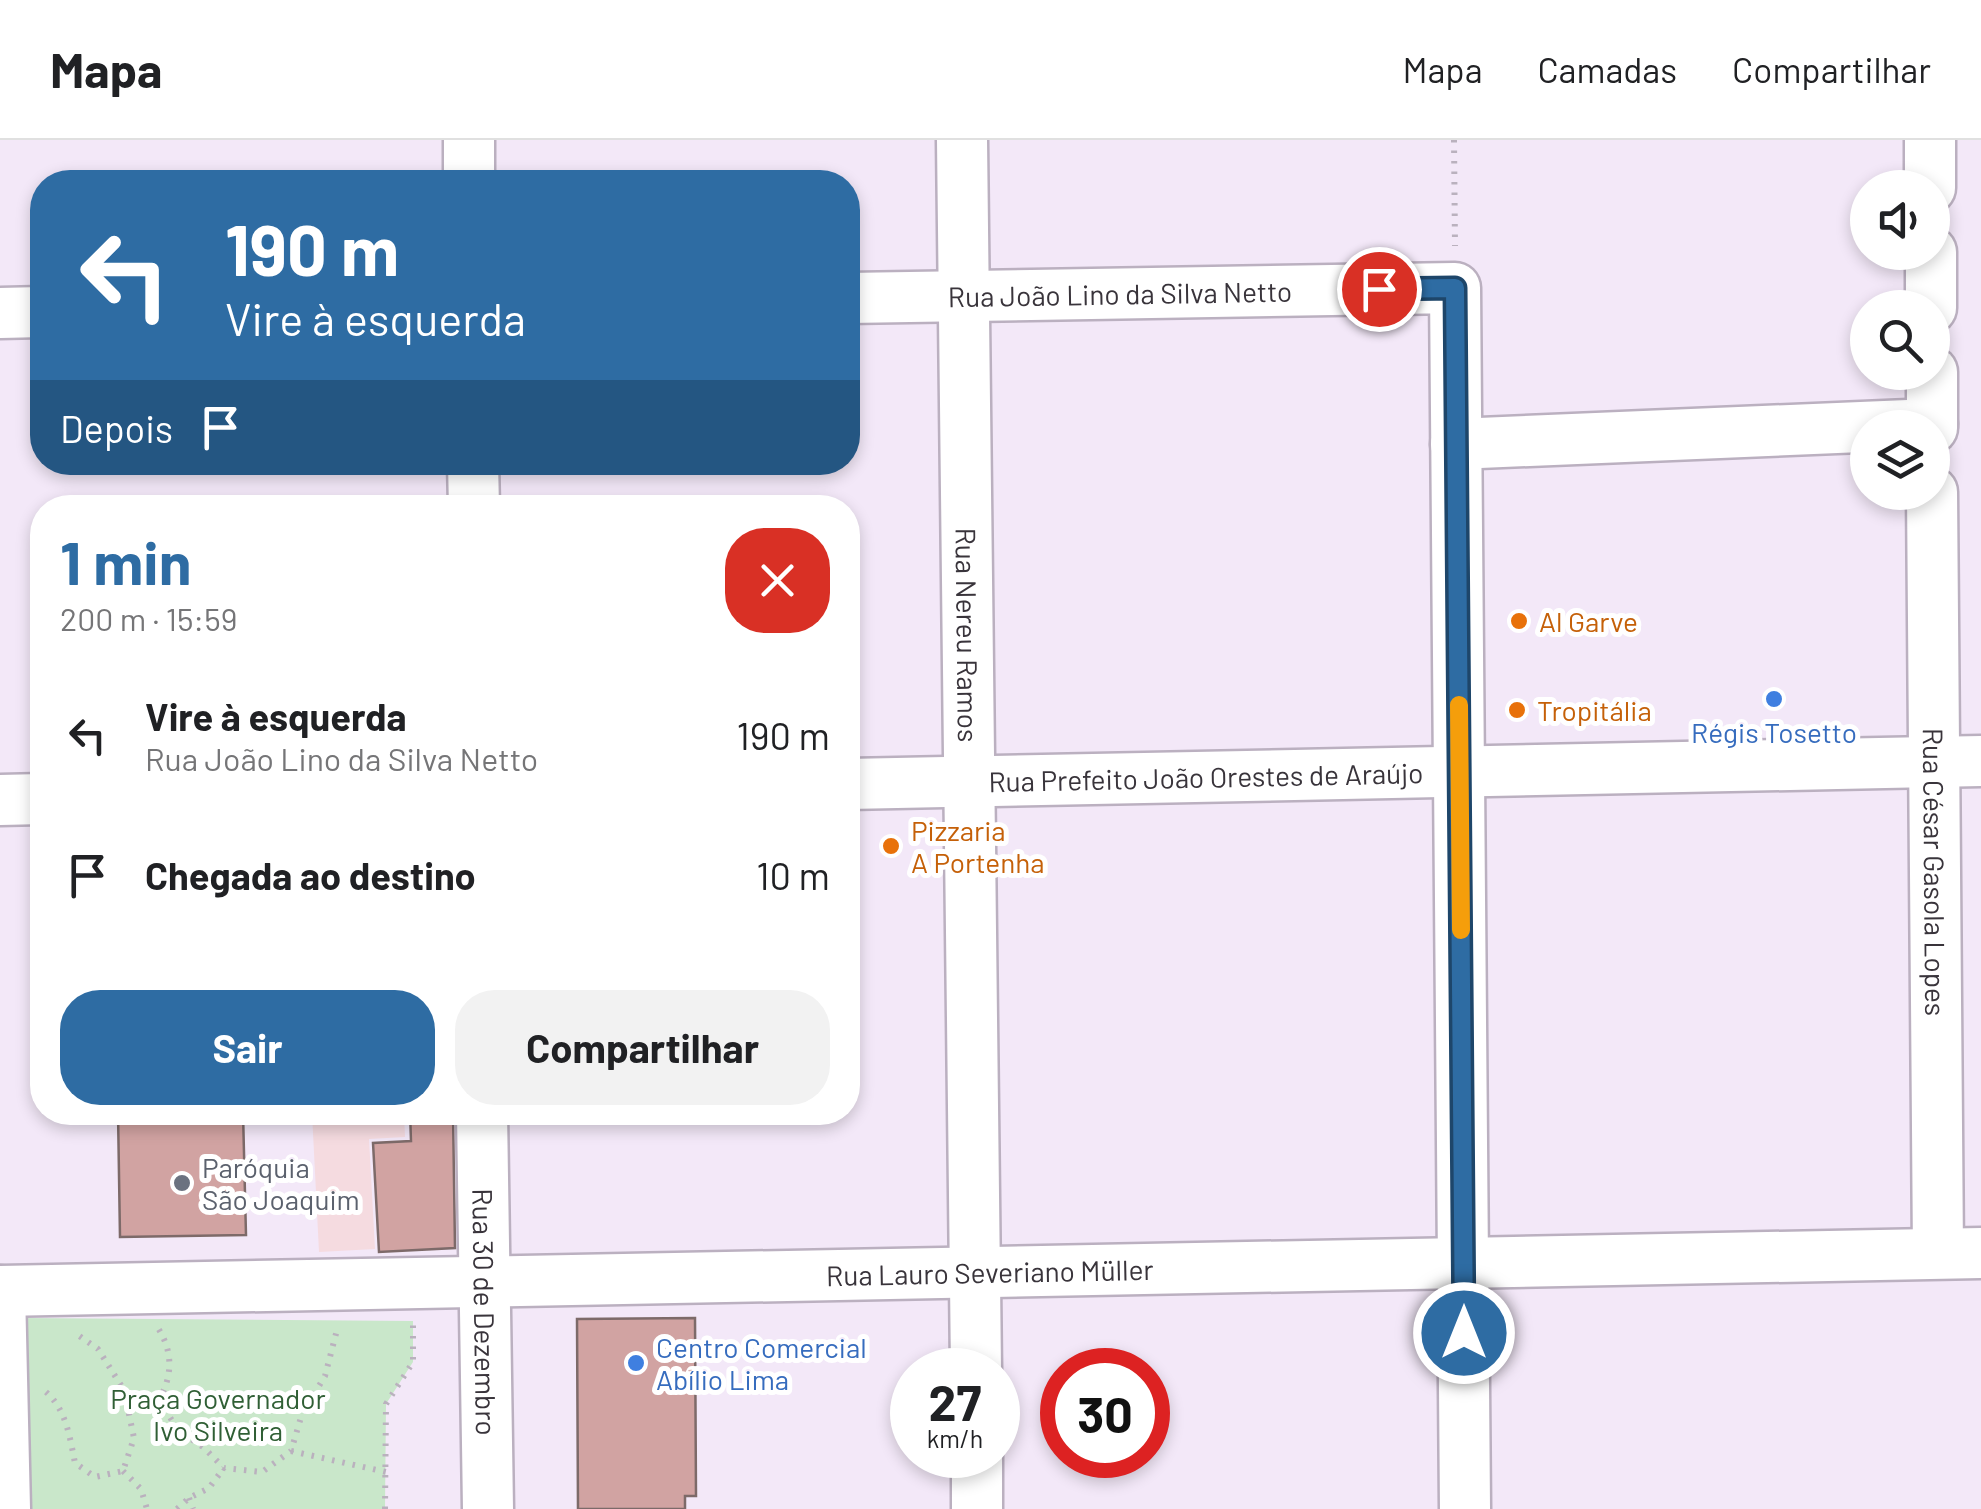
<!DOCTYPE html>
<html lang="pt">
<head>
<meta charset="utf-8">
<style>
	:root { --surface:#fff; --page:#f2f2f2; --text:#202124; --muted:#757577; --line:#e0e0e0; --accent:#2e6ca3 }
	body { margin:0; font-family:Barlow,sans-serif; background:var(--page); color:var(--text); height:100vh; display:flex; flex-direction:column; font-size:38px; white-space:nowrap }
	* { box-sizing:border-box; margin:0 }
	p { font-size:32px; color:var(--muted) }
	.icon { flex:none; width:55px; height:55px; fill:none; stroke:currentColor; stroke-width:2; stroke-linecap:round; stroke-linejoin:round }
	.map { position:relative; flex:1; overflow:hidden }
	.drawer { position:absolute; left:30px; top:355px; width:830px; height:630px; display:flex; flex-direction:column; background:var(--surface); border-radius:40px; box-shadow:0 5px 15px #0003 }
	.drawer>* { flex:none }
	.banner { position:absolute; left:30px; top:30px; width:830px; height:305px; border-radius:40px; box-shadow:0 5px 15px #0003; background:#2e6ca3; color:#fff; overflow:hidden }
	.fabs { position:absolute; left:1850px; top:30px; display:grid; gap:20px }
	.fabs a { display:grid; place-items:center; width:100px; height:100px; border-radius:50%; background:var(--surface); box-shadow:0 5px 15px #0003; font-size:50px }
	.speed { position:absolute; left:890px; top:1208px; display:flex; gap:20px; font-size:50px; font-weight:700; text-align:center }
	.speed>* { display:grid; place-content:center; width:130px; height:130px; border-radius:50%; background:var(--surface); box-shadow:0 5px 15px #0003; line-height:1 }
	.speed small { font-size:25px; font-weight:400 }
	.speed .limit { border:15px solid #d22; background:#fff; color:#111 }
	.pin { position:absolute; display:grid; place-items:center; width:85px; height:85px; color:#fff; margin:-42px; border:5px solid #fff; border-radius:50%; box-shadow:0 2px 10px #0007 }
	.me { position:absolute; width:110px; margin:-55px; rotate:0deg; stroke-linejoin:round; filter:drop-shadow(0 0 8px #0008) }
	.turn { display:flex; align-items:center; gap:35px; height:210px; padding:0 30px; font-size:45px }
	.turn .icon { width:130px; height:130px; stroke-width:2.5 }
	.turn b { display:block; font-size:70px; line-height:85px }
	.then { display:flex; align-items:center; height:95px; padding:0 30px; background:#0003; gap:20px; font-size:38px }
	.round { display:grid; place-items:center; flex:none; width:105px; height:105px; border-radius:40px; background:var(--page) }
	.summary { display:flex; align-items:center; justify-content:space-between; height:170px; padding:0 30px }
	h1 { font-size:60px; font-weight:700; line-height:75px; color:var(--accent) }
	.primary-button { display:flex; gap:20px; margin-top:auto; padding:20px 30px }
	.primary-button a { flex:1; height:115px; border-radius:40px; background:var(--accent); color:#fff; font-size:40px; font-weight:700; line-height:115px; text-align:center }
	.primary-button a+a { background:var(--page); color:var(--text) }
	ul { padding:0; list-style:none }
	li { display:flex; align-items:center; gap:30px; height:140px; padding:0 30px }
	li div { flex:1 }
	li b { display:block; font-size:38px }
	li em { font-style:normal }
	header { display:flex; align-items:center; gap:60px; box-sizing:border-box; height:140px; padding:0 50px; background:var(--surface); border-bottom:2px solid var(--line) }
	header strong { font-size:48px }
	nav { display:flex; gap:55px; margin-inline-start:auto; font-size:35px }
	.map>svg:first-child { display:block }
	.industrial { fill:#f5dbe0 }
	.green { fill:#c9e7ca }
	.building { fill:#d1a3a2; stroke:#7d6a69; stroke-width:2.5 }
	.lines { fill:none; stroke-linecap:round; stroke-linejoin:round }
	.minor-casing { stroke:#bbb0c0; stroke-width:55 }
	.path { stroke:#bab1be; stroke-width:6; stroke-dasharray:2.5 8; stroke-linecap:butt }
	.minor { stroke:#fff; stroke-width:50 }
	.route-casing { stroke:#1e466a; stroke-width:25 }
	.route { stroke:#2e6ca3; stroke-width:18 }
	.slow { stroke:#f59e0b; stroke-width:18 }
	.food-dot { fill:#e8710a; stroke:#fff; stroke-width:4 }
	.shop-dot { fill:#3f7fe0; stroke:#fff; stroke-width:4 }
	.worship-dot { fill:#6b7280; stroke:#fff; stroke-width:4 }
	.labels { text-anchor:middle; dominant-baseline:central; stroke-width:10; stroke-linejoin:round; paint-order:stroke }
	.street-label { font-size:28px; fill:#39343b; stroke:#fff }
	.food-label { font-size:28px; fill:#c56008; stroke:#fff; text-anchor:start }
	.shop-label { font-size:28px; fill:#366cbe; stroke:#fff }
	.worship-label { font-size:28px; fill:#5b616d; stroke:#fff; text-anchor:start }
	.park-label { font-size:28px; fill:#305f35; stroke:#fff }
</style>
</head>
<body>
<header>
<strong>Mapa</strong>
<nav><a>Mapa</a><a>Camadas</a><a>Compartilhar</a></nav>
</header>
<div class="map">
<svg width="1981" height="1369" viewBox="0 0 1981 1369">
	<rect width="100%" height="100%" fill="#f3e8f8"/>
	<path class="industrial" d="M312 973H404L405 997 369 999 375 1109 319 1112Z"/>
	<path class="green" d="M22 1178 413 1181V1222L386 1264 385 1369H23Z"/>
	<path class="building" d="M118 972H243L246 1095 120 1097Z
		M410 972H453L455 1108 379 1112 373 1003 411 1001Z
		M695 1178 696 1356H685V1369H578L577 1179Z"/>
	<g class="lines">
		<defs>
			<g id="minor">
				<path d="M469 0V42"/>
				<path id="s1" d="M962 0 976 1230"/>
				<path d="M1930 0V48"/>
				<path d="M1931 112V168"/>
				<path id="s2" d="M848 158 1455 148 1465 1369"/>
				<path d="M0 173 42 172"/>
				<path d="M1932 232V288"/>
				<path d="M1456 304 1932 284"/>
				<path d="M473 322 474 368"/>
				<path id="s3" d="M1932 352 1938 1113"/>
				<path id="s4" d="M848 644 1981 621"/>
				<path d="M0 660 42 659"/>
				<path id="s5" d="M482 972 488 1369"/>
				<path id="s6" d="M0 1151 1981 1113"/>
				<path d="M0 1151 5 1369"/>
				<path d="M977 1315V1369"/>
			</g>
		</defs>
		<use href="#minor" class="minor-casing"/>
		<path class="path" d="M1454 0 1455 106
			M46 1252C66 1269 70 1298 75 1323L95 1337 123 1331 134 1298 124 1250 98 1209 75 1193
			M126 1257 159 1260C173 1235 173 1212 158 1188
			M159 1260 178 1290 203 1307 224 1328 262 1332 291 1311 302 1274 325 1236 338 1186
			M291 1311 386 1332
			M123 1331 141 1349 147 1369
			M189 1358 193 1369
			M177 1369 189 1358 209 1348 224 1328
			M385 1369 386 1264 413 1222V1183"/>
		<use href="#minor" class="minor"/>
	</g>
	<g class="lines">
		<defs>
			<path id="route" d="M1379 149 1455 148 1464 1193"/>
		</defs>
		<use href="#route" class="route-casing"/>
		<use href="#route" class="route"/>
		<path class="slow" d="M1459 565 1461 790"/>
	</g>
	<g class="food-dot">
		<circle cx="1519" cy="481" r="10"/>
		<circle cx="1517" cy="570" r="10"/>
		<circle cx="891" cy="706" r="10"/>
	</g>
	<g class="shop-dot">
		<circle cx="1774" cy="559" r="10"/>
		<circle cx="636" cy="1223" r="10"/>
	</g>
	<circle class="worship-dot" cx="182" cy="1043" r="10"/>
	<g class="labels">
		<g class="street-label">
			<text stroke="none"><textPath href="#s2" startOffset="272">Rua João Lino da Silva Netto</textPath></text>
			<text stroke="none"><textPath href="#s1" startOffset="495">Rua Nereu Ramos</textPath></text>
			<text stroke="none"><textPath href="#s4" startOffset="358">Rua Prefeito João Orestes de Araújo</textPath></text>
			<text stroke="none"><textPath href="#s3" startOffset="380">Rua César Gasola Lopes</textPath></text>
			<text stroke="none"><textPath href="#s6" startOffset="990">Rua Lauro Severiano Müller</textPath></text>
			<text stroke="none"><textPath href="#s5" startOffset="200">Rua 30 de Dezembro</textPath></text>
		</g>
		<g class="food-label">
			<text x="1539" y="481">Al Garve</text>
			<text x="1537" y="570">Tropitália</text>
			<text x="911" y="690">Pizzaria<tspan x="911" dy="32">A Portenha</tspan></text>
		</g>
		<g class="shop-label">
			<text x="1774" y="592">Régis Tosetto</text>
			<text x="656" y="1207" text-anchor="start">Centro Comercial<tspan x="656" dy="32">Abílio Lima</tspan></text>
		</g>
		<g class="worship-label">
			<text x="202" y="1027">Paróquia<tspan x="202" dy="32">São Joaquim</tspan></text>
		</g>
		<g class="park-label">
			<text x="218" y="1258">Praça Governador<tspan x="218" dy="32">Ivo Silveira</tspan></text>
		</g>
	</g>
</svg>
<div class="fabs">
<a><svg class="icon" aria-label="sound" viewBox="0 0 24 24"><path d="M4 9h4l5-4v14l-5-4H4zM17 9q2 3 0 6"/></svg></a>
<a><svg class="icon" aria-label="search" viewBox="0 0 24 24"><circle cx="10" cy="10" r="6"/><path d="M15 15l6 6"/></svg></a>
<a><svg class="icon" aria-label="layers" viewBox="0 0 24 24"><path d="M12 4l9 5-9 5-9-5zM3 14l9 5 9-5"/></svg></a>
</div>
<div class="speed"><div>27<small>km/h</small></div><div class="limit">30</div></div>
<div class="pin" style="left:1379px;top:149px;background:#d93025"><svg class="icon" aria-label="arrive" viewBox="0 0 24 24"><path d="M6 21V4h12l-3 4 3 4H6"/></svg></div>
<svg class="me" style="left:1464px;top:1193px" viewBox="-20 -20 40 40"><circle r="17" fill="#2e6ca3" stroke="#fff" stroke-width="3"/><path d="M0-11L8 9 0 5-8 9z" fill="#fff"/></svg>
<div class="banner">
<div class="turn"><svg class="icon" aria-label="left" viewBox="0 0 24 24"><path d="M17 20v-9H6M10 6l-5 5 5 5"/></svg><div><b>190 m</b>Vire à esquerda</div></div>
<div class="then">Depois<svg class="icon" aria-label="arrive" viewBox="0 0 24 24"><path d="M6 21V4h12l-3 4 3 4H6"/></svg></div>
</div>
<section class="drawer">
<div class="summary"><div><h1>1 min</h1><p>200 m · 15:59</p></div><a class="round" style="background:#d93025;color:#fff"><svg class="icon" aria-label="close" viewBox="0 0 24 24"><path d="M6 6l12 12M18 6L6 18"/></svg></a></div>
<ul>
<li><svg class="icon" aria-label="left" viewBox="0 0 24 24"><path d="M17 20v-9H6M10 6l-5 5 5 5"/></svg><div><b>Vire à esquerda</b><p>Rua João Lino da Silva Netto</p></div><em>190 m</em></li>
<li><svg class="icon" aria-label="arrive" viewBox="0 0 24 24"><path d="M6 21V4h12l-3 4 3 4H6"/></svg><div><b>Chegada ao destino</b></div><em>10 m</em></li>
</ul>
<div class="primary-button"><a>Sair</a><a>Compartilhar</a></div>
</section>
</div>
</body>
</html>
